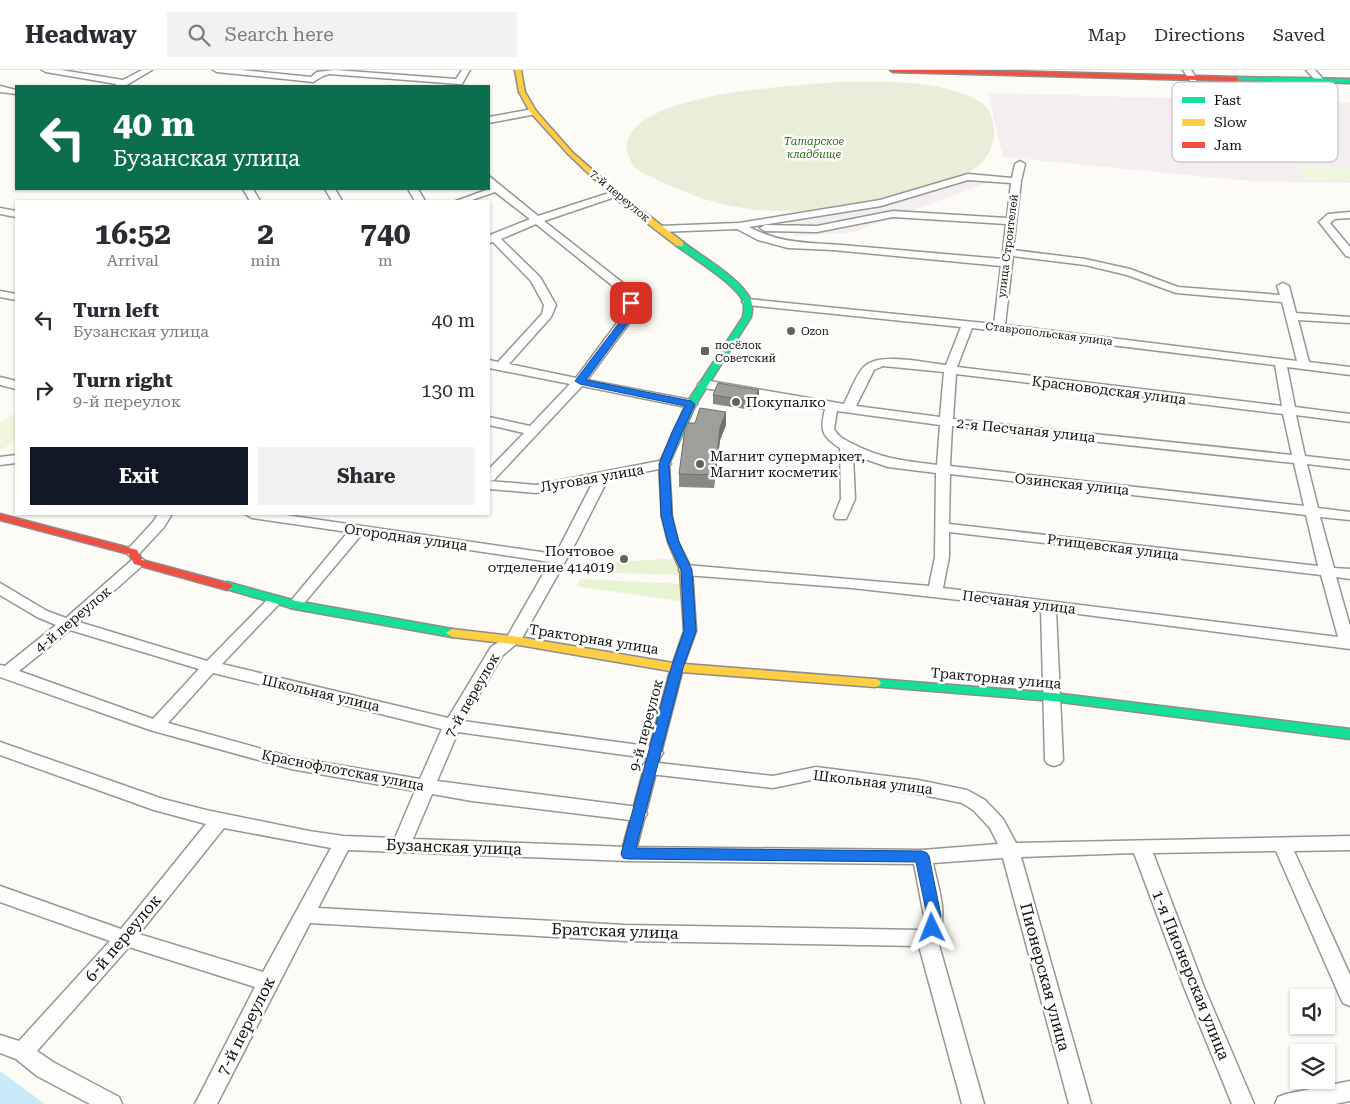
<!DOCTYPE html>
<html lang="en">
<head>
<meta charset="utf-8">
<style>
	:root { --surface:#fff; --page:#f2f2f3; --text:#2b2b33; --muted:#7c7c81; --line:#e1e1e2; --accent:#111827 }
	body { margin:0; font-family:"Roboto Serif",serif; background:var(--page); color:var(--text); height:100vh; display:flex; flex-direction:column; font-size:19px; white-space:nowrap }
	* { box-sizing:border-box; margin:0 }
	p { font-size:16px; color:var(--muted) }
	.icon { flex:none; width:28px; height:28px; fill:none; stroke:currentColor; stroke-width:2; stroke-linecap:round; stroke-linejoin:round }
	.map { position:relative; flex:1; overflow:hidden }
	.drawer { position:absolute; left:15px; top:130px; width:475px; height:315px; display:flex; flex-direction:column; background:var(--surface); border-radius:0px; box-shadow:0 1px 4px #0004 }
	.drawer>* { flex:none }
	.top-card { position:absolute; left:15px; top:15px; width:475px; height:105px; border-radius:0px; box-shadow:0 1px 4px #0004; background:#0b6e4f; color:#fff; overflow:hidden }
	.controls { position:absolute; left:1290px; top:919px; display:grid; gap:10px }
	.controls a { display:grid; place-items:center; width:45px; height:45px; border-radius:0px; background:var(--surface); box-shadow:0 1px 4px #0004; font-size:25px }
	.pin { position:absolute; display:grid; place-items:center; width:42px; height:42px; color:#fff; margin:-21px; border-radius:10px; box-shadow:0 2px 8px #0006 }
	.me { position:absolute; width:55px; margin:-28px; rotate:358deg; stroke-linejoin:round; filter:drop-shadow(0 0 4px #0008) }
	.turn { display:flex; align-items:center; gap:18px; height:105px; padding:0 15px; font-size:22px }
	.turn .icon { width:65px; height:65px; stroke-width:2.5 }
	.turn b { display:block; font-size:35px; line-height:42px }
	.eta { display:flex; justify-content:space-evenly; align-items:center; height:85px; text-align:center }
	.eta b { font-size:30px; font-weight:700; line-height:35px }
	.button { display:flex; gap:10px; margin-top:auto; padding:10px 15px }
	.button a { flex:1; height:58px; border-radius:0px; background:var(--accent); color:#fff; font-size:20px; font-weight:700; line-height:58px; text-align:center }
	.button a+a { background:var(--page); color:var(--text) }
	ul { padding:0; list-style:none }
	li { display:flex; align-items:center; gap:15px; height:70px; padding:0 15px }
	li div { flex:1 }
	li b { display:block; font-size:19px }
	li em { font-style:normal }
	header { display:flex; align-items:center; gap:30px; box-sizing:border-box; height:70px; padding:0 25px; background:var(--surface); border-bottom:1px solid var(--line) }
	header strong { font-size:24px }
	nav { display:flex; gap:28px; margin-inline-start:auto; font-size:18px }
	.search { width:350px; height:45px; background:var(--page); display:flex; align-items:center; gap:12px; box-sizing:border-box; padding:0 18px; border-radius:0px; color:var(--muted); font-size:19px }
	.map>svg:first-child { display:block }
	.industrial { fill:#f4eef1 }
	.green { fill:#e7f3d3 }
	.cemetery { fill:#e9eed8 }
	.pitch { fill:#f0f7de }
	.water { fill:#c9eaf8 }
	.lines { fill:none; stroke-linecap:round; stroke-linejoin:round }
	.street-casing { stroke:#969693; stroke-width:3 }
	.fast-casing { stroke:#8d8c8a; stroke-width:3 }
	.slow-casing { stroke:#8d8c8a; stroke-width:3 }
	.jam-casing { stroke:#8d8c8a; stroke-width:3 }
	.street { fill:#fffefe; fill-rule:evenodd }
	.fast { fill:#16e098; fill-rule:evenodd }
	.slow { fill:#ffcf43; fill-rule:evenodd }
	.jam { fill:#f24e42; fill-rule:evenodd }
	.wall { fill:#8a8884 }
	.shaded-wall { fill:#706f6c }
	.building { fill:#a09e9a; stroke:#706f6c }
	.route { fill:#1a73e8; stroke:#114b97 }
	.poi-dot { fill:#636260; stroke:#fff; stroke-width:2 }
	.labels { text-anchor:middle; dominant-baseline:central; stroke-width:5; stroke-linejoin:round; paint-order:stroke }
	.far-park-label { font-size:11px; font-style:italic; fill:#2e6d1a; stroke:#fff }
	.far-street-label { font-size:11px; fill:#101010; stroke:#fff }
	.far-poi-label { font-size:11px; fill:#101010; stroke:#fff; text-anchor:start }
	.street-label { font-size:14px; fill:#101010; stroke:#fff }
	.poi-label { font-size:14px; fill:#101010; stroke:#fff; text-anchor:start }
	.near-street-label { font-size:16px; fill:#101010; stroke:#fff }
	.key { fill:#fff; stroke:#b7b7b7; stroke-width:1 }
	.key-label { font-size:14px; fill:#101010 }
</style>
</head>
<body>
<header>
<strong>Headway</strong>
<div class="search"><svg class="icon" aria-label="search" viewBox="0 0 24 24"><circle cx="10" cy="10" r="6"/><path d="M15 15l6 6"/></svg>Search here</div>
<nav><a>Map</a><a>Directions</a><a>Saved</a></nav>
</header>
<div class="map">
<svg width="1350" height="1034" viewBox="0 0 1350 1034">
	<rect width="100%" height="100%" fill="#fcfbf5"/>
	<path class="industrial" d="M988 23 1350 33V113L1249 111 1003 87Z
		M970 105 987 113 854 162 795 166 785 151 900 131Z"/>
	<path class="green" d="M683 488V505L583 502 586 495 598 493Z
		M581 509 682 514 685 532 576 516Z"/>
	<path class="cemetery" d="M839 12C882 12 930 9 971 27 974 29 979 30 982 33 990 40 993 49 994 59 996 70 988 89 978 96 961 109 937 115 917 121 841 143 757 153 683 121 672 116 641 104 634 97 631 93 629 86 627 81 625 74 628 68 632 62 660 22 790 16 839 12Z"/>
	<path class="pitch" d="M1296 96 1350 98V111L1306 110Z
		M16 342V370L0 381V353Z"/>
	<path class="water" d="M0 1001 45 1034H0Z"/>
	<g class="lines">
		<defs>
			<path id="street" d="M42 0H61L123 10 142 0H152L125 16H115L116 14 46 2Z
				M213 0H241L311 7 317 2 335 0 456 9 462 0H470L462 14H459L329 4 323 6 313 12 217 2Z
				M1183 0H1191L1197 9 1196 11H1190Z
				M1306 0H1315L1325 11 1318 13Z
				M0 16 16 20V24L0 22Z
				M533 39 537 42 536 44 489 53V47Z
				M1020 91 1025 94 1021 111 1013 180 1085 189 1130 199 1178 217 1280 225 1277 216 1283 213 1289 216 1296 243 1350 247V253L1298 250 1309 292 1350 297V305L1287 297 1295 337 1350 344V352L1296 345 1305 386 1350 391V399L1307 394 1318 438 1350 442V450L1320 447 1334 498 1350 499V509L1336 507 1350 556V579L1056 541 1063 690 1060 694 1054 696 1048 694 1045 690 1041 539 852 518 686 505 681 503 679 500 681 497 686 495 929 516 935 487 936 403 888 397 853 385 855 429 846 449H836L834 446 841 429 840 378C821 366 820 360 825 339L704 318 698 314 704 310 844 334C849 325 857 302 865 296 880 282 926 293 946 295L961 257 748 235 742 232 748 229 994 254 1001 196 833 180 788 178 758 170 737 159 660 162 655 159 660 156 739 153 880 130 968 104 1012 108 1015 94ZM968 110 1011 113 1007 148 893 141 817 156 765 155 760 158 765 161 817 162 893 147 1006 154 1002 189C952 185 903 180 853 176 815 172 785 176 749 157L881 136ZM1013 186 1085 195 1127 205 1176 223 1282 232 1297 291 1005 255ZM972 258 1275 295 1282 336 957 297ZM883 296 944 302 940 347 856 336 874 300ZM956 304 1283 344 1292 385 953 349ZM837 341 940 355 937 395C899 390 882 389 849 372 842 368 838 366 834 359ZM952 356 1294 393 1304 436 950 396ZM950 404 1306 445 1318 496 949 454ZM949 462 1321 505 1338 567 943 518 949 487Z
				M489 106 538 146 612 122H618V126L544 151 628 217 635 232V245L587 310 691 330 697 334 691 338 582 316 494 410 489 411 536 415 664 390 671 394 664 398 608 409 575 474 521 570 503 585 463 651 654 677 660 679 663 683 660 687 654 689 458 662 437 711 638 737 644 739 647 744 644 749 638 751 472 731 432 724 413 769 628 777 922 780 998 774 990 758 973 740 962 733 918 724 816 709 773 718 650 704 644 702 641 698 644 694 650 692 773 706 816 697 918 710 967 720 985 730 1003 749 1016 773 1350 766V780L1294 781 1350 905V936L1343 933 1340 927 1276 781 1153 783 1204 917 1254 1034H1232L1184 917 1134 783 1021 787 1091 1034H1069L1003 788 933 793C938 818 949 844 937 868L984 1034H962L919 876 625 871 310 853 217 1034H195L255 917 129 877 37 981 53 992 119 1027 122 1034H90L37 1006 16 989 0 983V965L19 971 110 871 0 832V816L121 859 206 754 154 740 0 685V672L163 729 206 740 309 761 343 766 395 768 415 721 291 699 150 660 0 607V595L5 596 56 555 37 547 0 525V513L47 541 66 548 133 489H143L145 492 143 495 79 552 207 591 270 527H280L283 530 280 533 222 594 448 648 491 577 507 567 550 492 362 464 300 538H290L287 535 290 532 348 462 252 448 245 444H279L555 484 561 474 593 412 536 423 489 419V399L524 363 489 355V347L530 356 570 314 489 298V290L498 292 542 244 544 235 531 211 493 172 489 173 490 165 530 149 495 122 469 131H456L489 119ZM536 154 619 221 624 235 623 245 576 308 509 294 551 247 556 235 540 207 501 169ZM70 560 199 599 153 649 19 601ZM213 603 442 659 420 709 291 687 168 653ZM224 758 331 778 263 902 139 864ZM348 780 628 791 914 794 924 846 921 860 625 855 318 838Z
				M243 119H253L260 131H250Z
				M325 119H335L342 131H332Z
				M408 119H418L425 131H415Z
				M0 138 16 141V147L0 144Z
				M1350 142V148L1335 149 1330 153 1350 177V187L1346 186 1319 152 1328 144Z
				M0 221 16 224V230L0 227Z
				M0 307 16 311V319L0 315Z
				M16 385V393L0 395V387Z
				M158 444H172L164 457 138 485H128L126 482 128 479 153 452Z
				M1350 1011V1031L1335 1034H1275L1278 1027 1286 1024Z"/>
			<path id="fast" d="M1236 7 1350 9V13L1234 10 1233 9Z
				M677 172H683C702 187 742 209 751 231 753 236 752 242 751 247L696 334 669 394 672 447 667 450 662 447 659 394 686 334 743 247C744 242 745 236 743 231 736 214 693 188 677 176Z
				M227 512 296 531 452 559 458 563 452 567 295 539 223 518 221 516 223 514Z
				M875 609 1053 623 1350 659V669L1053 631 871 616 869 613 871 610Z"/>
			<path id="slow" d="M515 0H521L525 22 536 41 573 83 618 122 683 172V176H677L612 126 569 85 530 42 519 22Z
				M667 444 672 447 678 472 692 500 696 561 684 594 875 609 879 610 881 613 879 616 875 617 682 602 635 784 633 788 628 789 623 788 621 784 670 601 513 574 452 567 446 563 452 559 513 566 673 593 684 561 680 500 668 472 662 447Z"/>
			<path id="jam" d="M890 0H963L1236 7 1239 9 1236 11 893 2Z
				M0 444 137 480 142 490 231 514 233 516 227 520 134 494 129 484 0 450Z"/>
		</defs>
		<use href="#street" class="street-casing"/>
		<use href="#fast" class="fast-casing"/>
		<use href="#slow" class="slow-casing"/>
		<use href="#jam" class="jam-casing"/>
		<use href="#street" class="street"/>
		<use href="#fast" class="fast"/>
		<use href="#slow" class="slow"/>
		<use href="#jam" class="jam"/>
	</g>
	<path class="wall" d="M759 320V329L752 340 713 334V325Z
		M726 355 720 370 714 418 679 417V404Z"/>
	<path class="shaded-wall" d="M759 320V329L752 340V331Z
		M726 342V355L720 370 714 418 715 405 720 357Z"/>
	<path class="building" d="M718 313 759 320 752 331 713 325Z
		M700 338 726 342 720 357 715 405 679 404 685 358 688 353H695Z"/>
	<path class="route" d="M628 232 635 233 634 245 586 310 691 331 695 334 682 362 669 394 672 446 679 472 692 500 696 561 683 598 636 778 922 781 927 783 929 786 941 846 937 862 932 864 927 862 925 858 927 846 916 792 628 789 623 788 621 784 671 598 684 561 681 500 668 472 661 446 659 394 672 362 685 336 580 314 575 311 625 245Z"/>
	<g class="poi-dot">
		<circle cx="791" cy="261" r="5"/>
		<rect x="700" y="276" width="10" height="10" rx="2.5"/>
		<circle cx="736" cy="332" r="5"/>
		<circle cx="700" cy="394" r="5"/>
		<circle cx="624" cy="489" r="5"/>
	</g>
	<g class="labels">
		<g class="far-park-label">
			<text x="814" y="71">Татарское<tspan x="814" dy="13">кладбище</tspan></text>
		</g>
		<g class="far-street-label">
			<text transform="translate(620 126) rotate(40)">7-й переулок</text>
			<text transform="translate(1008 176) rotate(-83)">улица Строителей</text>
			<text transform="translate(1049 264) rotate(7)">Ставропольская улица</text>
		</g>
		<g class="far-poi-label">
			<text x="801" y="261">Ozon</text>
			<text x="715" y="275">посёлок<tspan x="715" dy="13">Советский</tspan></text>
		</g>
		<g class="street-label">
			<text transform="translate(1109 320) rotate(7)">Красноводская улица</text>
			<text transform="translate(1026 360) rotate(6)">2-я Песчаная улица</text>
			<text transform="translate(592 408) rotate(-10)">Луговая улица</text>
			<text transform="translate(1072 414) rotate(6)">Озинская улица</text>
			<text transform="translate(406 467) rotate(8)">Огородная улица</text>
			<text transform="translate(1113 477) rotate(7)">Ртищевская улица</text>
			<text transform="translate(1019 532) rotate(7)">Песчаная улица</text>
			<text transform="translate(73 549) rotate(-40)">4-й переулок</text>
			<text transform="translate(594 569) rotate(9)">Тракторная улица</text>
			<text transform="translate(996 608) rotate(5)">Тракторная улица</text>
			<text transform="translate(321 623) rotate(13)">Школьная улица</text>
			<text transform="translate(472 625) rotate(-60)">7-й переулок</text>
			<text transform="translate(646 655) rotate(-75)">9-й переулок</text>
			<text transform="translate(343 700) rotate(11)">Краснофлотская улица</text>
			<text transform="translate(873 712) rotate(7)">Школьная улица</text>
		</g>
		<g class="poi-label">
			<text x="746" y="332">Покупалко</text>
			<text x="710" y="386">Магнит супермаркет,<tspan x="710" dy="16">Магнит косметик</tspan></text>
			<text x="614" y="481" text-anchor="end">Почтовое<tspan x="614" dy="16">отделение 414019</tspan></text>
		</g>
		<g class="near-street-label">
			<text transform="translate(454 777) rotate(2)">Бузанская улица</text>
			<text transform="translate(615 861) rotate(2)">Братская улица</text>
			<text transform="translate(123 868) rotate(-50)">6-й переулок</text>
			<text transform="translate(1191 905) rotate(68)">1-я Пионерская улица</text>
			<text transform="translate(1045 907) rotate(75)">Пионерская улица</text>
			<text transform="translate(246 956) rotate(-63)">7-й переулок</text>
		</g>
	</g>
	<rect x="1172" y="12" width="166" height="80" rx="8" class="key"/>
	<rect x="1182" y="27" width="23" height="6" fill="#16e098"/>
	<rect x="1182" y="49" width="23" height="7" fill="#ffcf43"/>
	<rect x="1182" y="72" width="23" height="6" fill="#f24e42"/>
	<g class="key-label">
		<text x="1214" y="35">Fast</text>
		<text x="1214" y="57">Slow</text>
		<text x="1214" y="80">Jam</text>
	</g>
</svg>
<div class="controls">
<a><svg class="icon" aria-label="sound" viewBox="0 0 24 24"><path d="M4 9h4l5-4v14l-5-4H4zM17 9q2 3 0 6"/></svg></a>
<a><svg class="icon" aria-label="layers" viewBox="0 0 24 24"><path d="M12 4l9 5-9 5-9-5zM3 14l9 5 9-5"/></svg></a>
</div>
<div class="pin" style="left:631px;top:233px;background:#d93025"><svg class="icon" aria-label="arrive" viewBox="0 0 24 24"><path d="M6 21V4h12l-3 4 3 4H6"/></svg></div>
<svg class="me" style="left:932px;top:858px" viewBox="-20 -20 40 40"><path d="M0-17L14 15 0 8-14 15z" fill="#1a73e8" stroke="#fff" stroke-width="4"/></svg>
<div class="top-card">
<div class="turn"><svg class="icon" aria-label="left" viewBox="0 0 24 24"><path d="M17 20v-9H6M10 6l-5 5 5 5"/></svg><div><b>40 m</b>Бузанская улица</div></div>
</div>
<section class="drawer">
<div class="eta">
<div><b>16:52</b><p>Arrival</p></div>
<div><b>2</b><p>min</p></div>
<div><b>740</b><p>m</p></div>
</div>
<ul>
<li><svg class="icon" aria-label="left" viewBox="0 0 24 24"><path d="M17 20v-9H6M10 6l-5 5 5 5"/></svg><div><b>Turn left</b><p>Бузанская улица</p></div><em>40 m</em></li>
<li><svg class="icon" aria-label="right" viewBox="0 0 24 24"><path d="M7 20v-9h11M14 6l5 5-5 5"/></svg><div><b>Turn right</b><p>9-й переулок</p></div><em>130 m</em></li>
</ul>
<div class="button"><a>Exit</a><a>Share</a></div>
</section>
</div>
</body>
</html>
